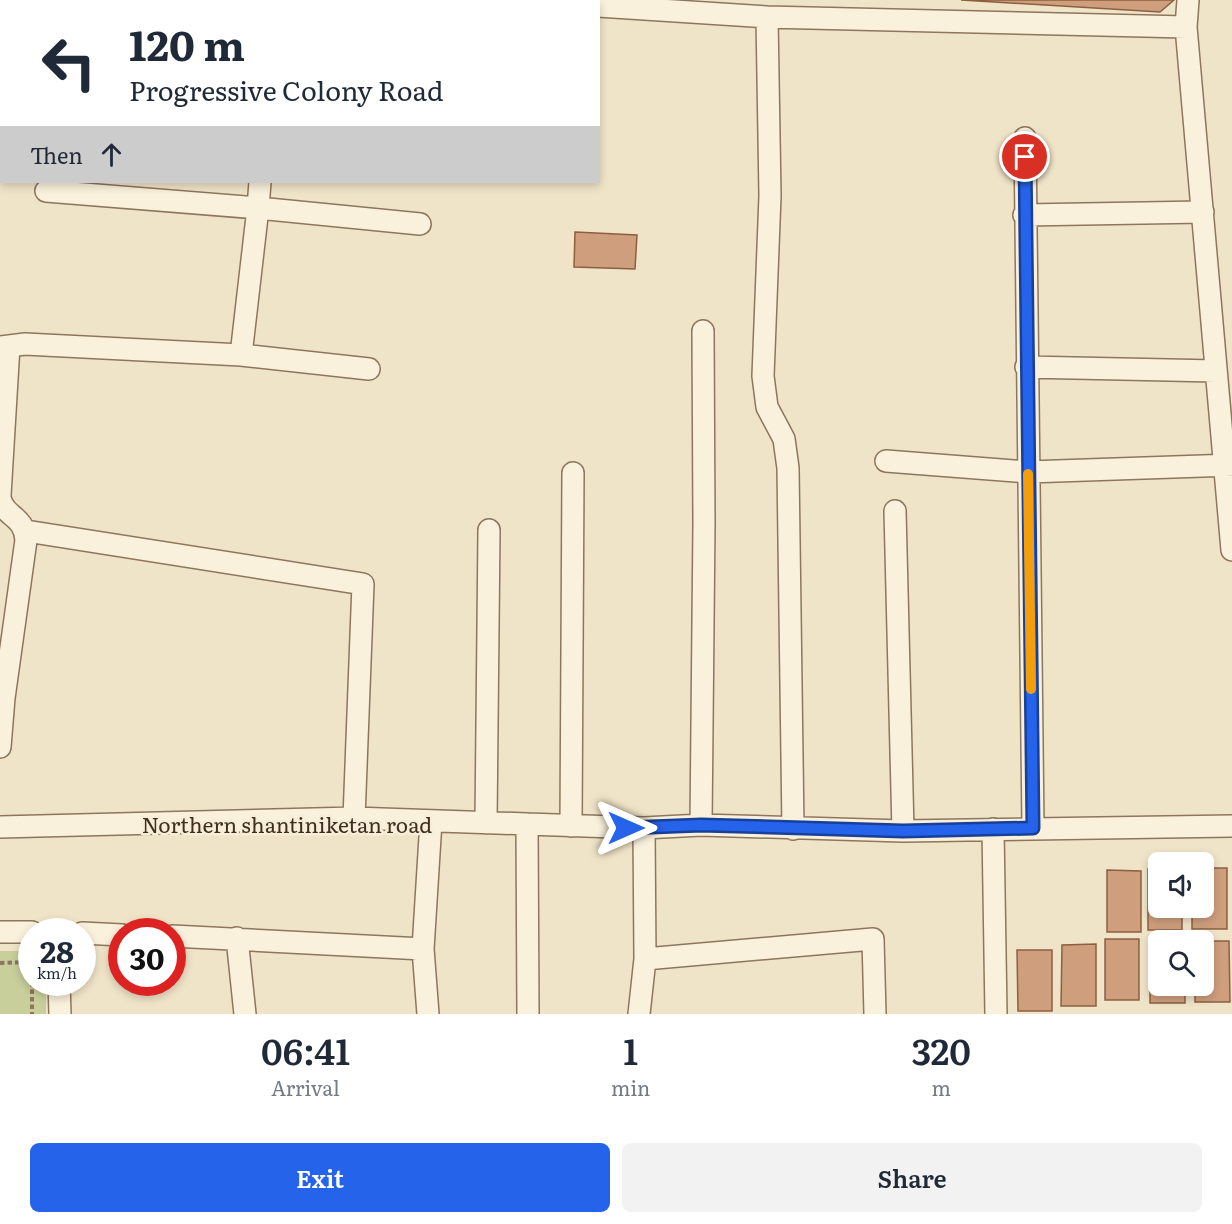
<!DOCTYPE html>
<html lang="en">
<head>
<meta charset="utf-8">
<style>
	:root { --surface:#fff; --page:#f2f2f3; --text:#1f2937; --muted:#747a83; --accent:#2563eb }
	body { margin:0; font-family:Literata,serif; background:var(--page); color:var(--text); height:100vh; display:flex; flex-direction:column; font-size:22px; white-space:nowrap }
	* { box-sizing:border-box; margin:0 }
	p { font-size:20px; color:var(--muted) }
	.icon { flex:none; width:33px; height:33px; fill:none; stroke:currentColor; stroke-width:2; stroke-linecap:round; stroke-linejoin:round }
	.map { position:relative; height:1014px; overflow:hidden }
	.panel { display:flex; flex-direction:column; background:var(--surface); flex:1 }
	.panel>* { flex:none }
	.banner { position:absolute; left:0px; top:0px; width:600px; height:183px; box-shadow:0 3px 9px #0003; background:#fff; color:var(--text); overflow:hidden }
	.controls { position:absolute; left:1148px; top:852px; display:grid; gap:12px }
	.controls a { display:grid; place-items:center; width:66px; height:66px; border-radius:9px; background:var(--surface); box-shadow:0 3px 9px #0003; font-size:30px }
	.speed { position:absolute; left:18px; top:918px; display:flex; gap:12px; font-size:30px; font-weight:700; text-align:center }
	.speed>* { display:grid; place-content:center; width:78px; height:78px; border-radius:50%; background:var(--surface); box-shadow:0 3px 9px #0003; line-height:1 }
	.speed small { font-size:15px; font-weight:400 }
	.speed .limit { border:9px solid #d22; background:#fff; color:#111 }
	.pin { position:absolute; display:grid; place-items:center; width:51px; height:51px; color:#fff; margin:-26px; border:3px solid #fff; border-radius:50%; box-shadow:0 2px 6px #0007 }
	.me { position:absolute; width:66px; margin:-33px; rotate:90deg; stroke-linejoin:round; filter:drop-shadow(0 0 4px #0008) }
	.turn { display:flex; align-items:center; gap:21px; height:126px; padding:0 30px; font-size:27px }
	.turn .icon { width:78px; height:78px; stroke-width:2.5 }
	.turn b { display:block; font-size:42px; line-height:51px }
	.then { display:flex; align-items:center; height:57px; padding:0 30px; background:#0003; gap:12px; font-size:22px }
	.eta { display:flex; justify-content:space-evenly; align-items:center; height:102px; text-align:center }
	.eta b { font-size:36px; font-weight:600; line-height:42px }
	.action { display:flex; gap:12px; margin-top:auto; padding:12px 30px }
	.action a { flex:1; height:69px; border-radius:9px; background:var(--accent); color:#fff; font-size:24px; font-weight:600; line-height:69px; text-align:center }
	.action a+a { background:var(--page); color:var(--text) }
	.map>svg:first-child { display:block }
	.green { fill:#c9cf9b }
	.building { fill:#cf9f7d; stroke:#8d5f41; stroke-width:1.5 }
	.lines { fill:none; stroke-linecap:round; stroke-linejoin:round }
	.minor-casing { stroke:#8d765c; stroke-width:24 }
	.path { stroke:#8d765c; stroke-width:4; stroke-dasharray:4.5 3; stroke-linecap:butt }
	.minor { stroke:#faf1dc; stroke-width:21 }
	.route-casing { stroke:#184099; stroke-width:15 }
	.route { stroke:#2563eb; stroke-width:10 }
	.slow { stroke:#f59e0b; stroke-width:10 }
	.labels { text-anchor:middle; dominant-baseline:central; stroke-width:5; stroke-linejoin:round; paint-order:stroke }
	.street-label { font-size:21px; fill:#3d2e20; stroke:#f7eed8 }
</style>
</head>
<body>
<div class="map">
<svg width="1232" height="1014" viewBox="0 0 1232 1014">
	<rect width="100%" height="100%" fill="#f0e4c8"/>
	<path class="green" d="M0 951H31L32 982 46 983V1014H0Z"/>
	<path class="building" d="M961 0H1174L1160 12Z
		M575 232 637 235 635 269 574 267Z
		M1203 868H1227V929H1192V908H1203Z
		M1148 869H1158V908H1182V930H1148Z
		M1107 870 1141 871V932H1107Z
		M1105 939H1139V1000H1105Z
		M1203 941H1229L1230 1002H1195V986H1203Z
		M1150 942H1158V986H1185V1003H1150Z
		M1096 944V1006H1061L1062 945Z
		M1017 950H1052V1011H1018Z"/>
	<g class="lines">
		<defs>
			<path id="minor" d="M499 0 523 2
				M1188 0 1186 27 1232 550
				M598 6 767 17 1186 27
				M767 17 770 196 763 376 767 407 784 439 788 468 793 829
				M1025 138 1033 828
				M260 182 258 208 420 224
				M46 191 258 208 241 355
				M1024 215 1203 212
				M0 347 25 344 241 355 369 369
				M1026 367 1216 371
				M886 461 1028 472 1232 465
				M0 495 9 346
				M0 498C5 518 24 515 26 540L4 698 0 747
				M895 511 903 831
				M26 531 363 584 354 818
				M486 823 489 530
				M527 824 644 828
				M701 825 704 523 703 331
				M571 826 573 473
				M0 827 354 818 527 824 528 1014
				M993 829 996 1014
				M0 932H32
				M82 933 122 935
				M172 936 423 949 428 1014
				M237 938 245 1014
				M423 949 431 821
				M59 982 60 1014
				M639 1014 645 959
				M875 1014 873 939 645 959 644 828 701 825 903 831 1232 826"/>
		</defs>
		<use href="#minor" class="minor-casing"/>
		<path class="path" d="M0 963 28 962 32 969
			M32 982V1014"/>
		<use href="#minor" class="minor"/>
	</g>
	<g class="lines">
		<defs>
			<path id="route" d="M626 828 701 825 903 831 1033 828 1025 157"/>
		</defs>
		<use href="#route" class="route-casing"/>
		<use href="#route" class="route"/>
		<path class="slow" d="M1028 474 1031 689"/>
	</g>
	<g class="labels">
		<g class="street-label">
			<text x="287" y="823">Northern shantiniketan road</text>
		</g>
	</g>
</svg>
<div class="controls">
<a><svg class="icon" aria-label="sound" viewBox="0 0 24 24"><path d="M4 9h4l5-4v14l-5-4H4zM17 9q2 3 0 6"/></svg></a>
<a><svg class="icon" aria-label="search" viewBox="0 0 24 24"><circle cx="10" cy="10" r="6"/><path d="M15 15l6 6"/></svg></a>
</div>
<div class="speed"><div>28<small>km/h</small></div><div class="limit">30</div></div>
<div class="pin" style="left:1025px;top:157px;background:#d93025"><svg class="icon" aria-label="arrive" viewBox="0 0 24 24"><path d="M6 21V4h12l-3 4 3 4H6"/></svg></div>
<svg class="me" style="left:626px;top:828px" viewBox="-20 -20 40 40"><path d="M0-17L14 15 0 8-14 15z" fill="#2563eb" stroke="#fff" stroke-width="4"/></svg>
<div class="banner">
<div class="turn"><svg class="icon" aria-label="left" viewBox="0 0 24 24"><path d="M17 20v-9H6M10 6l-5 5 5 5"/></svg><div><b>120 m</b>Progressive Colony Road</div></div>
<div class="then">Then<svg class="icon" aria-label="ahead" viewBox="0 0 24 24"><path d="M12 20V5M6 11l6-6 6 6"/></svg></div>
</div>
</div>
<section class="panel">
<div class="eta">
<div><b>06:41</b><p>Arrival</p></div>
<div><b>1</b><p>min</p></div>
<div><b>320</b><p>m</p></div>
</div>
<div class="action"><a>Exit</a><a>Share</a></div>
</section>
</body>
</html>
